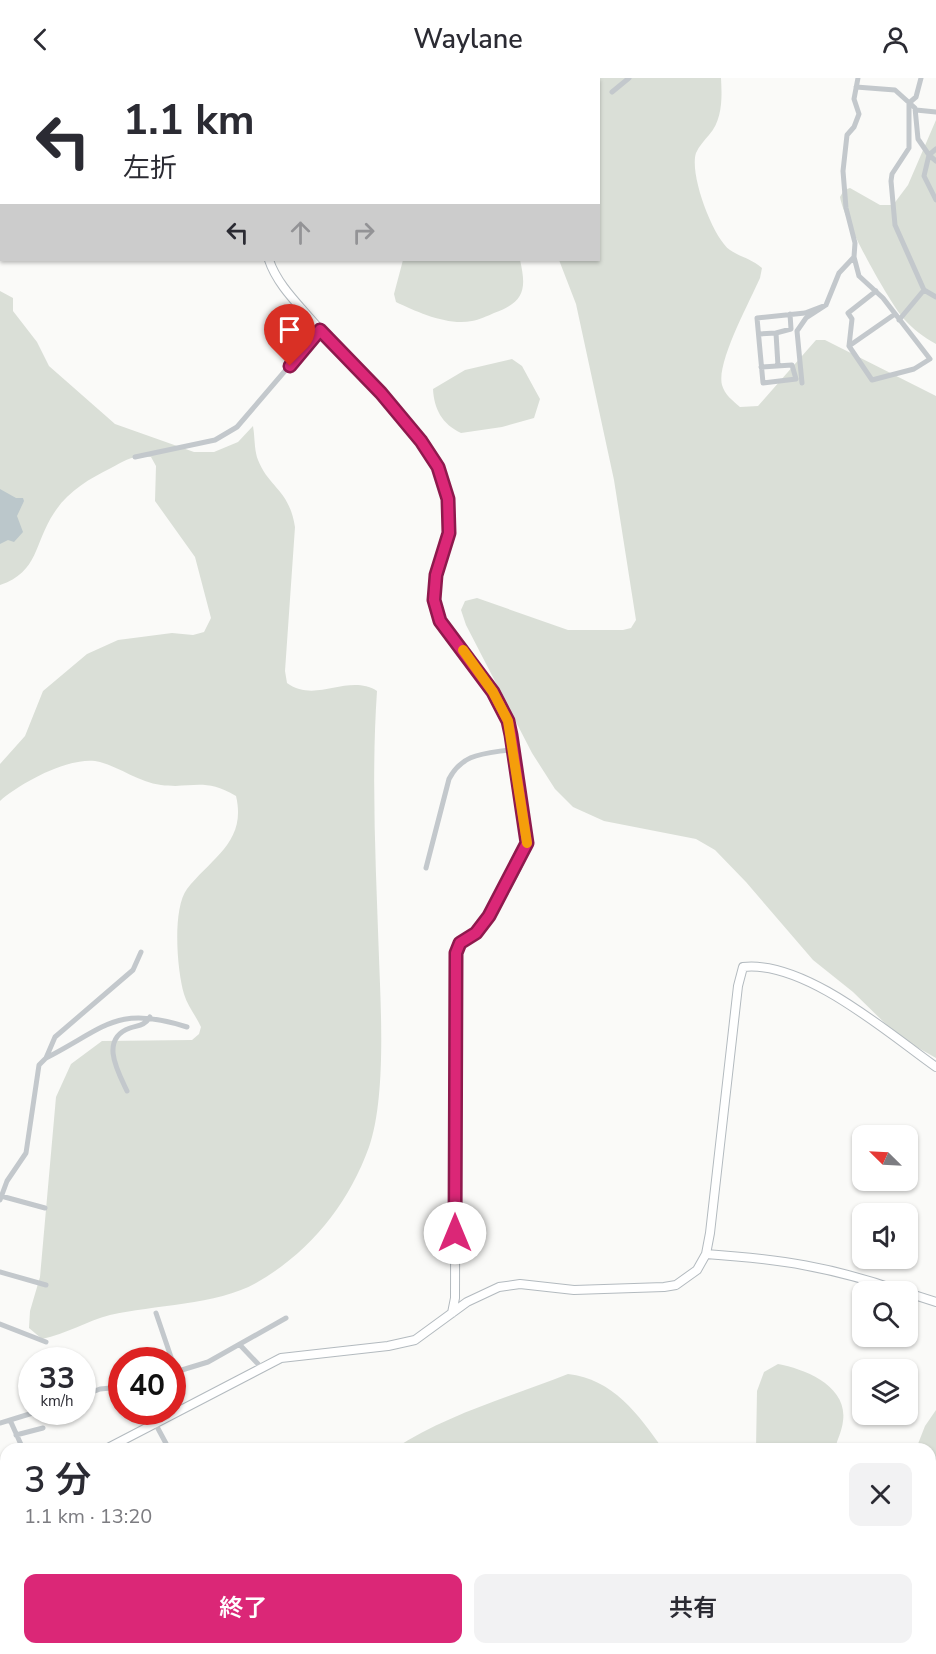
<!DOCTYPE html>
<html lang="ja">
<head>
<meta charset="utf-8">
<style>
	:root { --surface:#fff; --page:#f2f2f3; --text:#2b2b33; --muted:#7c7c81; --accent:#db2777 }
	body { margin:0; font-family:"Nunito Sans","Noto Sans JP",sans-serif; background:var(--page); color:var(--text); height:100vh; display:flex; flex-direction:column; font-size:22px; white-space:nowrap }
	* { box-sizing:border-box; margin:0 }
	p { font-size:20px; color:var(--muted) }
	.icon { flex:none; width:33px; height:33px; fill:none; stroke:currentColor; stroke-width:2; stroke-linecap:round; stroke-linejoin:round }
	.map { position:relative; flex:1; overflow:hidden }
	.side { position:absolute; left:0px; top:1365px; width:936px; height:212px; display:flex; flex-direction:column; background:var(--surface); border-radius:18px 18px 0 0; box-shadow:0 2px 4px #0004 }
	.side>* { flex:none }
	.top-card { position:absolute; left:0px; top:0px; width:600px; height:183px; box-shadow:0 2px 4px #0004; background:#fff; color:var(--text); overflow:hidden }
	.needle { width:39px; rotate:294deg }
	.tools { position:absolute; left:852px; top:1047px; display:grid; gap:12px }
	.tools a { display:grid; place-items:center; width:66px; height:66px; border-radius:12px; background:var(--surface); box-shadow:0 2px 4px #0004; font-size:30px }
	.speed { position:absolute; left:18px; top:1269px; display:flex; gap:12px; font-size:30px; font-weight:700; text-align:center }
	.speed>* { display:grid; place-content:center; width:78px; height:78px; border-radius:50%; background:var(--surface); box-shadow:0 2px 4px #0004; line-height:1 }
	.speed small { font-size:15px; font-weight:400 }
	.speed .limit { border:9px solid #d22; background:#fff; color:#111 }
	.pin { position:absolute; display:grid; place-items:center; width:51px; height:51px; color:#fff; margin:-62px -26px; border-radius:50% 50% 50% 0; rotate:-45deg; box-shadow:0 0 6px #0007 }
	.pin .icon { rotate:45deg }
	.me { position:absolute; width:66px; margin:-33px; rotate:0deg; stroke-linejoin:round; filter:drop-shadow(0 0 4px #0008) }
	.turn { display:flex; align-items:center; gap:21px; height:126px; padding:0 24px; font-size:27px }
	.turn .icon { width:78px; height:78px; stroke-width:2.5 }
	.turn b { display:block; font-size:42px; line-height:51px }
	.lanes { display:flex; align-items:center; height:57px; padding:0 24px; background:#0003; justify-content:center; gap:30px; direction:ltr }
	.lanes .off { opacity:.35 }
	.round { display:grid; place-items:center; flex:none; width:63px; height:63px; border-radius:12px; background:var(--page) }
	.headline { display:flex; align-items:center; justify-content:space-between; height:102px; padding:0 24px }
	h1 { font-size:36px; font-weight:600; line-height:45px }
	.cta { display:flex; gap:12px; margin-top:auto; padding:12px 24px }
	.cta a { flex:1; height:69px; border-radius:12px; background:var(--accent); color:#fff; font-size:24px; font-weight:600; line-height:69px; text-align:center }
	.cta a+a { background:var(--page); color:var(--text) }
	header { display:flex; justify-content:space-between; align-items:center; height:78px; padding:0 24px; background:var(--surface); font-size:27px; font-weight:600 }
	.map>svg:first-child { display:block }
	.green { fill:#dadfd7 }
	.water { fill:#bbc7cb }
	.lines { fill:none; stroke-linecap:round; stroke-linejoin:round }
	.secondary-casing { stroke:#b3babf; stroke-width:10 }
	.street { stroke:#c3c8cc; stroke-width:5 }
	.secondary { stroke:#fff; stroke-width:8 }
	.route-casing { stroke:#8e194d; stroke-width:15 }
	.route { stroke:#db2777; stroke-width:10 }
	.slow { stroke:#f59e0b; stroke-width:10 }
</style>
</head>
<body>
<header><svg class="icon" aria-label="back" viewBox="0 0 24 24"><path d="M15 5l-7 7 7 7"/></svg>Waylane<svg class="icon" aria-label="person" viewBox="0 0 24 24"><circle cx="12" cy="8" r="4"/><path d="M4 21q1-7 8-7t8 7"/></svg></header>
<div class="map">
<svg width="936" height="1576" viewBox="0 0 936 1576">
	<rect width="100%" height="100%" fill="#fafaf8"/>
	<path class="green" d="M590 0H721C722 19 723 41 709 57 704 63 699 68 696 75 689 96 713 160 730 172 740 179 750 180 762 190L760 200C750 223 716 285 722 307 725 317 732 322 740 329L758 328 816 262H825L936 318V980L899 959 853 914 813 882 746 804 715 772 696 761 604 743 573 729 555 711 532 675 466 547 461 532 465 523 477 520 568 552H623L631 550 636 542 614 402 576 226 559 182H598V2Z
		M936 42V266C923 259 913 251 903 240 887 220 844 143 840 119L844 112 850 110 880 127H893L908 107Z
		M403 182H520C527 212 524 224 494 235 487 238 479 242 472 243 448 248 417 234 396 224L394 216Z
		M0 213 13 220V233L37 264 49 288 115 346 194 374H214L238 364 253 348C255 359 254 372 258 382 269 410 289 411 295 449L285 593 287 605C316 626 348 595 377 613 371 701 376 791 379 880 381 933 386 1020 369 1069 348 1127 309 1175 256 1205 217 1227 153 1227 110 1237 87 1243 66 1256 42 1261L29 1250 30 1233 40 1199 56 1019 71 986 102 963 192 962 199 956 201 949C196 938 187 927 184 916 177 893 172 831 187 811 211 780 247 764 236 718 203 699 193 711 161 707 139 704 121 690 100 684 73 676 20 705 0 723V686L25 658 43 613 87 576 118 562 172 555 193 557 204 554 211 540 195 479 155 423 156 388 151 379C135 376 125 382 111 390 89 401 68 413 54 435 34 465 39 494 0 507Z
		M512 281 522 288 540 321 534 340 502 349 461 355C442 346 434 331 433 311L465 292Z
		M778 1286C805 1291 848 1308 843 1343 842 1353 837 1362 835 1371H756L757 1313 764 1294Z
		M568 1296C613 1301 638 1336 663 1371H394C447 1336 510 1319 568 1296Z
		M936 1332V1576H863L861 1571 930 1570V1371H916L925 1348Z
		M74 1570 186 1571 185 1576H71Z
		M490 1571V1570L642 1571 629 1576H503Z"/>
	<path class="water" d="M0 411 16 420H23L24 423 17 438 23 454 14 464 8 462 0 466Z"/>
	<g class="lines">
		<defs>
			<path id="secondary" d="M243 0V2
				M269 182C276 203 292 220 307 237 344 280 388 318 422 365 447 398 456 435 443 475 438 490 431 508 434 523 438 552 477 589 493 613 514 645 514 682 520 717 522 732 530 753 526 767 519 791 496 829 480 849 472 860 461 862 456 875L455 1220 452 1235
				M706 1176C779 1181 833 1189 903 1214
				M908 1215 936 1224
				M106 1371 281 1280 388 1268 415 1262 467 1224 499 1209 520 1206 574 1212 664 1209 676 1207 697 1192 706 1176 710 1155 738 908 743 889C805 882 888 955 936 989
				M0 1417 6 1415
				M930 1522 936 1486
				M921 1576 922 1570"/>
		</defs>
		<use href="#secondary" class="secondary-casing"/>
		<path class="street" d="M163 0 164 2
			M200 0V2
			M858 0 854 21 859 36 854 49 847 57 843 93 846 130 855 165 854 179 859 198 883 220 930 281 914 291 872 302 849 268 852 241 848 235 876 213
			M921 0 916 19 909 25V70L892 96 891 103 895 147 924 212 936 219
			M146 2 152 0
			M856 9 895 12 915 30 918 61 929 77 924 98 936 122
			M612 14 629 0
			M916 32 936 34
			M936 71 929 77 936 83
			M899 242 924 212
			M776 255 791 251 790 236
			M759 256 776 255 778 288
			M849 268 895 236
			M761 289 792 287 796 301 763 305 757 240 805 235 826 227
			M802 305 797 253 806 240 826 227 839 195 854 179
			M135 379 215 362 237 349 320 252
			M426 790 449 701C463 674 486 676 514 671
			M46 980 55 959 133 892 141 874
			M127 1013C118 994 99 961 130 950 139 947 144 948 150 939
			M1 1118 45 1130
			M0 1122 7 1103 26 1075 39 987 46 980C105 950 116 926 187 949
			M0 1194 46 1207
			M156 1235 172 1282
			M0 1246 46 1264
			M240 1267 260 1288
			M172 1295 208 1284 286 1240
			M82 1318 100 1311 122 1309
			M150 1334 153 1346
			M10 1342 23 1371
			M0 1345 36 1334
			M155 1345 169 1371
			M16 1357 43 1350
			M0 1553 6 1550
			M0 1557 4 1576
			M125 1570 130 1576
			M55 1576 57 1570
			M479 1576 480 1570
			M758 1576H767
			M796 1576 798 1570"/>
		<use href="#secondary" class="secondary"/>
	</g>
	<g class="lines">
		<defs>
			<path id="route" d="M290 288 320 252 381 315 421 363 438 389 448 421 449 455 436 497 434 522 440 543 493 614 508 643 511 657 527 765 489 838 476 855 460 865 456 875 455 1155"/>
		</defs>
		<use href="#route" class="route-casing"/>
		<use href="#route" class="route"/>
		<path class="slow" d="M463 572 493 614 508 643 527 765"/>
	</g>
</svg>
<div class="tools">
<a><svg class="needle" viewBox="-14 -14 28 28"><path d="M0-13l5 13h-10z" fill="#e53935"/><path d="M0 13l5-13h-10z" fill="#7c7c81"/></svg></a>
<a><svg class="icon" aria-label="sound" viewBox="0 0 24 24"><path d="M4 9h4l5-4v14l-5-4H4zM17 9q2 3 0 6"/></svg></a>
<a><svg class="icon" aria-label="search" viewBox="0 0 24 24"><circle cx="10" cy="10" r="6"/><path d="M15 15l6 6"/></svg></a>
<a><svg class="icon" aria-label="layers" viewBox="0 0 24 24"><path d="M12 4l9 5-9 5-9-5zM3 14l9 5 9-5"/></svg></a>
</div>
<div class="speed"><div>33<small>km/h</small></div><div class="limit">40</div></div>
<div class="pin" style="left:290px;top:288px;background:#d93025"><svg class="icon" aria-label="arrive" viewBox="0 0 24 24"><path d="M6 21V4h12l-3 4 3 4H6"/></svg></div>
<svg class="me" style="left:455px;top:1155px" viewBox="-20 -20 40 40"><circle r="19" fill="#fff"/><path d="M0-13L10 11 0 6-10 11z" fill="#db2777"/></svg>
<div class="top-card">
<div class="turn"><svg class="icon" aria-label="left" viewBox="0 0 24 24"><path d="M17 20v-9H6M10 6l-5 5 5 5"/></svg><div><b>1.1 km</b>左折</div></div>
<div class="lanes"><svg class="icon" aria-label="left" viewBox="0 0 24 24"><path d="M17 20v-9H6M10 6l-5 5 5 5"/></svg><svg class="icon off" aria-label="ahead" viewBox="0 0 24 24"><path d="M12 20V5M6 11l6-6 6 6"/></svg><svg class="icon off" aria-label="right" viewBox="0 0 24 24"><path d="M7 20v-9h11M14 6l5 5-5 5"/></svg></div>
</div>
<section class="side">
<div class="headline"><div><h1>3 分</h1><p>1.1 km · 13:20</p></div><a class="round"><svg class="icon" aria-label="close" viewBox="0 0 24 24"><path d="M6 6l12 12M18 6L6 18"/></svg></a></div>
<div class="cta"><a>終了</a><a>共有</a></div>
</section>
</div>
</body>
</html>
